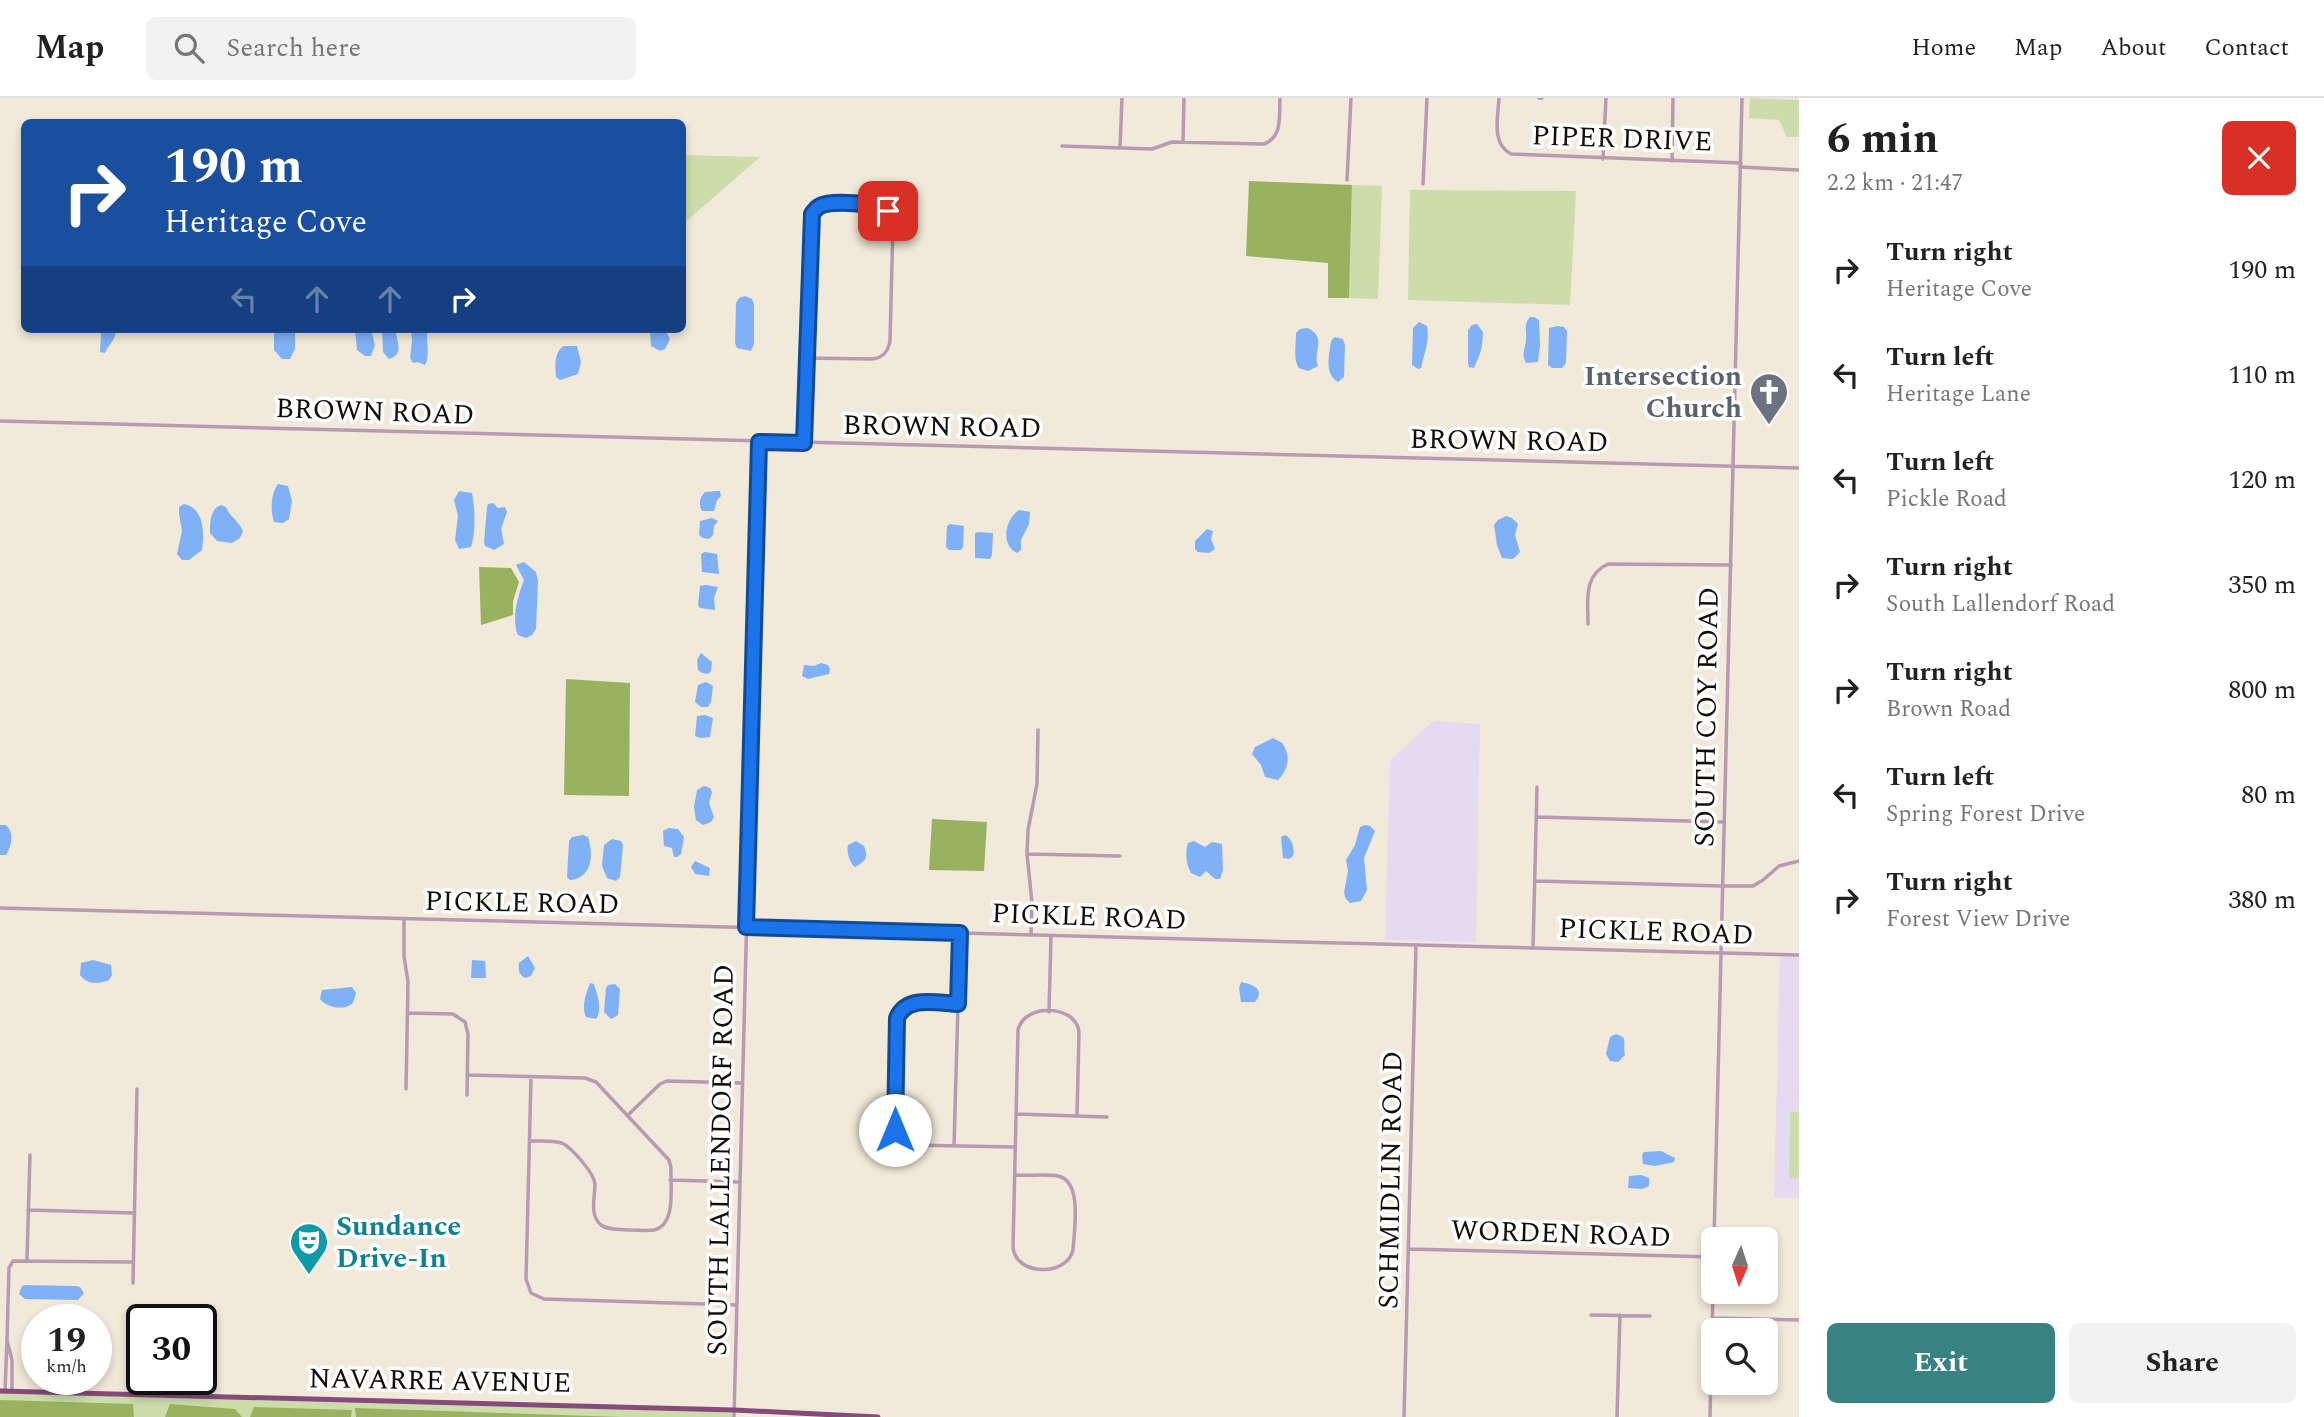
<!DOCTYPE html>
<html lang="en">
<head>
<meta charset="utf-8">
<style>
	:root { --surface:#fff; --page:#f2f2f2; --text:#222; --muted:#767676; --line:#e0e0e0; --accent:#398283 }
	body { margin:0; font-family:Spectral,serif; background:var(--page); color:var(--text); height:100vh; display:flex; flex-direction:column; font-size:26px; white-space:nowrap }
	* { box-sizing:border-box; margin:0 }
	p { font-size:23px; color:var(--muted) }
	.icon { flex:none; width:38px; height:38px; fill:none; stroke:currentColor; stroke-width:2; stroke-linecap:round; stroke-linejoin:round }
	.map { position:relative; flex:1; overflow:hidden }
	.details { display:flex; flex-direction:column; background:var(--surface); width:525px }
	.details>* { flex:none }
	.banner { position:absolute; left:21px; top:21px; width:665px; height:214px; border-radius:10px; box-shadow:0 4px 10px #0003; background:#1a4fa0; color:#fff; overflow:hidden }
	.needle { width:46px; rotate:183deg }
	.tools { position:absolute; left:1701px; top:1129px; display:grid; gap:14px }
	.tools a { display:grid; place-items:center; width:77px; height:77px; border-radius:10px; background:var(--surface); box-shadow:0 4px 10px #0003; font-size:35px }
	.speed { position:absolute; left:21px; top:1206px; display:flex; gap:14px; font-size:35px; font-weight:700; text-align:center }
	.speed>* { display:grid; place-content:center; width:91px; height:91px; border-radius:50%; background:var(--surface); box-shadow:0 4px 10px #0003; line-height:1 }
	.speed small { font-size:18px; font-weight:400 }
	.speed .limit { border:4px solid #111; border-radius:10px; background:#fff; color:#111 }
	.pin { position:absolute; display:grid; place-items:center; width:60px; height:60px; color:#fff; margin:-30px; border-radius:14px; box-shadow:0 4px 10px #0006 }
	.me { position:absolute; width:77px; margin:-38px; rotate:0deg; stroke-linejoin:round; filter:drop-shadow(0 0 5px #0008) }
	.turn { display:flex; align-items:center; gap:24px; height:147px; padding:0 28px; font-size:32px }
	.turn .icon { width:91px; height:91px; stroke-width:2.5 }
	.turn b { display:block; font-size:49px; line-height:60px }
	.lanes { display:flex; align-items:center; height:66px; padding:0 28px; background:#0003; justify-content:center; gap:35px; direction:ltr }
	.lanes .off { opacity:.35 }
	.round { display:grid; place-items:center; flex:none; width:74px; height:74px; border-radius:10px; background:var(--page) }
	.headline { display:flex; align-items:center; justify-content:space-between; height:119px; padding:0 28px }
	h1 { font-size:42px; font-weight:700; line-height:52px }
	.primary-button { display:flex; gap:14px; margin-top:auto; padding:14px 28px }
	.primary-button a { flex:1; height:80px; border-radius:10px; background:var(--accent); color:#fff; font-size:28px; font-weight:700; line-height:80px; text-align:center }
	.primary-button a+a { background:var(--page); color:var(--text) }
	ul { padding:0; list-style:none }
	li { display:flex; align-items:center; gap:21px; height:105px; padding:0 28px }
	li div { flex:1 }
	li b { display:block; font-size:26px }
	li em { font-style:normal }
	header { display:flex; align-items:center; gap:42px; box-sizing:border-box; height:98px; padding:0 35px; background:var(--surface); border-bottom:2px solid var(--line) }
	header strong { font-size:33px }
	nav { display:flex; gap:38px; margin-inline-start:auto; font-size:24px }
	.search { width:490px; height:63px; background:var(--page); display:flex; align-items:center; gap:18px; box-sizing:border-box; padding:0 24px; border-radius:10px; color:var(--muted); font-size:26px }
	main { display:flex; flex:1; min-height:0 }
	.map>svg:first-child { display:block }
	.education { fill:#e4dbf0 }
	.green { fill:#ccddab }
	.forest { fill:#99b260 }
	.water { fill:#80b1f6 }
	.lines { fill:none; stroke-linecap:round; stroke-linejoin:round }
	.minor { stroke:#b99ab3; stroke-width:3.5 }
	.tertiary { stroke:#b99ab3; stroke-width:3.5 }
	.trunk { stroke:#864a7c; stroke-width:5 }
	.route-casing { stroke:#114b97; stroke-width:18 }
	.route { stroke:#1a73e8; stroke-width:12 }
	.labels { text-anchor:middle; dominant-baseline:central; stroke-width:7; stroke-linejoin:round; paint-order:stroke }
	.street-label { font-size:28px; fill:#110e09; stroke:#fff }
	.worship-label { font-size:28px; font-weight:bold; fill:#5b616d; stroke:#fff; text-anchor:end }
	.culture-label { font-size:28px; font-weight:bold; fill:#0d838f; stroke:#fff; text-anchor:start }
</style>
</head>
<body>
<header>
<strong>Map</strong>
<div class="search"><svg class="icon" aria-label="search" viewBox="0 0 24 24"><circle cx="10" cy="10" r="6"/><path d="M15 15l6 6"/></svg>Search here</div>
<nav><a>Home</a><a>Map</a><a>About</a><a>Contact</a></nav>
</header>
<main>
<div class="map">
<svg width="1799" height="1319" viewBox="0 0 1799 1319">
	<rect width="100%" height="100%" fill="#f1e9d9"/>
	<path class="education" d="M1436 623 1480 626 1476 844 1385 842 1390 663 1427 628Z
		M1780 856 1799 857V1100H1774Z"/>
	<path class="green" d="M1750 0 1799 2V39H1787L1779 22 1749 20Z
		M683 57 760 59 683 126Z
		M1352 87 1382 88 1378 201 1349 200Z
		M1410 92 1576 93 1570 207 1408 202Z
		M1790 1014H1799V1080H1789Z
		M0 1292 734 1312V1319H0Z"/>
	<path class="forest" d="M1249 83 1352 87 1349 200H1328V165L1246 158Z
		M479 469 511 470 519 484 513 503V517L481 527Z
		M566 581 630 585 629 698 564 697Z
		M932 721 987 724 984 773 929 772Z
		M0 1302 133 1306 134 1319H0Z
		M170 1306 235 1311 242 1319H165Z
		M254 1309 352 1312 351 1319H250Z
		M355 1310 622 1319H356Z"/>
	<path class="water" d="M745 198 752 201 754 206V246L751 253 737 250 735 245 736 205 739 200Z
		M1530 219H1534L1539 222 1540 247 1538 264 1526 265C1521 256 1525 252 1526 242 1527 232 1523 227 1530 219Z
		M1419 224 1427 228C1430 244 1424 255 1421 270L1418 271 1412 267 1413 230Z
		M1477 226 1483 234C1482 252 1481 254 1474 270L1469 269 1468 265V232L1472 227Z
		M1558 228 1564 229 1567 233 1566 265 1562 270H1552L1548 267 1549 230Z
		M1308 230C1328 241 1312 253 1318 268L1308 273 1299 270C1293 262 1296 246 1296 235L1300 231Z
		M99 231H116C116 242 109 246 105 255L100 254 101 237Z
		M274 231H295V251L290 261H282L274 252Z
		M355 231H371L375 247 371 258H365L357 252Z
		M382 231H396C395 243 406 255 389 261L383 254Z
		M411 231H428C425 243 431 257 425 267L418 264 413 265 410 260 412 243Z
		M650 231H665L670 241 665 251 660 253 651 248Z
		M1335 239 1343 241 1345 247 1344 279 1338 284C1324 276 1329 257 1331 243Z
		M564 248H577L581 264 578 276 560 282 556 279C555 269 554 253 564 248Z
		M278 386 288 388 292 403 289 421 283 425 274 424C270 412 271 395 278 386Z
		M459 393 472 395C475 411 476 433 471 449L459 451 455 442 458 418 454 402Z
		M717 393H720L721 398 717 402 714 413H702C698 406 700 399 705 394Z
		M493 405 498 410 505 409 507 414 501 431 504 446 494 452 485 448 484 444 487 409 488 406Z
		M184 406C205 410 204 436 202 452L189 462H182L177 456 182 433 179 416V409Z
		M221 407 226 409C230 419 239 423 243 433L240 440 232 445 217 443 210 435C210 424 210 411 221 407Z
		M1019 412 1030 414 1029 426 1021 442V452L1017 455C1000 447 1005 421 1019 412Z
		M1506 418 1512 420 1518 426 1515 437 1520 454 1513 461 1502 460 1497 447 1494 427 1498 422Z
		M712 420 718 423 714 428 713 437 709 441 703 440 699 437 700 423Z
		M950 426 964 428 963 449 961 452H949L946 449 947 428Z
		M1207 431 1213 433 1211 441 1215 451 1209 455 1198 454 1195 451V443Z
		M979 434 993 435 992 457 990 461 975 460V435Z
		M705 454 717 456 719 476 702 474 701 456Z
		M524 464 536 474 538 483 536 531 532 537 526 540 518 537C511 522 518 497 524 482L516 467Z
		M706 487 718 489 714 500 715 512 700 510 698 507 700 488Z
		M701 555 712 564 711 573 708 576 702 575 698 572 697 562Z
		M821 565 828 567 830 571 829 576 808 581 802 578 804 567 814 568Z
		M706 584 713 588 711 604 708 609H701L695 604 698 587Z
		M697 618 705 617 713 620 710 639 700 640 695 638Z
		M1273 640 1282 645C1291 657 1289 671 1278 682L1265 679 1261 667 1252 656 1255 649Z
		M704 688 710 690 712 694 709 705 714 719 711 724 703 727 696 722 694 709 697 692Z
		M0 727H6C14 734 12 748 6 757H0Z
		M1365 727 1370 728 1375 733 1364 760 1367 792 1361 803 1350 805 1346 801 1344 795 1348 773 1346 762 1355 747 1360 729Z
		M669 730 678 731 684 739 681 756 677 759H674L672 750 664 748 663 733Z
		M583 737 588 739C594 757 592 780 570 782L567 779 569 743 572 739Z
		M1285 737C1292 740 1295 751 1293 758L1289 761 1283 760 1281 739Z
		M612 741 621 743 623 747 620 779 616 783 607 780 602 768 604 747Z
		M856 743 864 748C869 761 865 763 855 769 850 766 846 753 848 747Z
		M1194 743 1205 749 1212 744 1222 746 1223 772 1220 781H1215L1206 773 1200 779 1191 775C1186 767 1185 754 1188 745Z
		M695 763 710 770 709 778 695 776 691 769Z
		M528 858 535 870 531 878 525 880C519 876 518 872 519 865Z
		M93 862 111 867 112 877 109 882C98 886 88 887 80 877L81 865Z
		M472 862 485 863 486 880H471Z
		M1241 884C1252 886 1266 891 1255 904H1241L1239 890Z
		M590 885 594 886C597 897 603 910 596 921L586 919C581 909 586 896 590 885Z
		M615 886 620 891 618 917 611 921 604 914 606 890 608 887Z
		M352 889 356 895C355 898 354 903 352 906 343 913 326 909 320 901L322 892Z
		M1616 936 1623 939C1626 944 1623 950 1625 957L1618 964 1610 963 1606 956 1610 939Z
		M1661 1053 1675 1060 1674 1064 1655 1068 1643 1066 1642 1057 1644 1054Z
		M1641 1077 1649 1080V1088L1642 1091 1628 1090 1629 1078Z
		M26 1187 75 1188 80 1189 84 1195 78 1202 25 1201 19 1196 22 1188Z"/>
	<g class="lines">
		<path class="minor" d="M1499 0C1498 19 1491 46 1511 56L1741 65
			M1539 0H1542
			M1183 43 1184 0
			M1062 48 1152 51 1172 44 1264 46C1283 39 1279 17 1280 0
			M1120 50 1122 0
			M1603 61 1606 0
			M1672 63 1673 0
			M1740 69 1799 72
			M1347 82 1351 0
			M1423 86 1427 0
			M804 345 810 125C811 117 814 110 822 107 831 103 878 105 885 110 891 114 892 119 893 125L890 243C888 254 883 260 872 261L807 260
			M1588 526C1588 503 1583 477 1608 466L1731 467
			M1536 719 1724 724
			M1027 756 1120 758
			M1535 783 1722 788
			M1722 788H1753L1763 782 1779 768 1799 763
			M404 821V858L408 884 406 991
			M1031 837 1032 805 1027 756 1028 732 1037 686 1038 632
			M1533 850 1537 689
			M958 906 912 905 900 914 897 926 894 1027C895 1038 900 1044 910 1047L1015 1049
			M1049 914 1051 838
			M408 915 453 916 465 924 468 936 467 997
			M467 977 585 980 596 984 669 1062 671 1070C670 1087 677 1127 654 1132 647 1133 639 1132 632 1132 623 1131 609 1133 601 1127 589 1117 595 1099 595 1086 594 1075 572 1050 562 1045 553 1042 539 1043 530 1043
			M531 979 526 1181 531 1195 544 1201 736 1207
			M1016 1016 1107 1019
			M628 1017 660 986 667 983 741 985
			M954 1048 960 835
			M1015 1077C1029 1078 1044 1076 1058 1078 1083 1083 1074 1133 1073 1152 1067 1179 1015 1178 1013 1149L1018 932C1024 905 1076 906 1079 934L1077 1018
			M670 1082 739 1084
			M28 1112 134 1115
			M1409 1151 1713 1159
			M27 1161 30 1057
			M133 1185 137 991
			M1591 1217 1650 1218
			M7 1242 9 1170 13 1163 133 1164
			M5 1293 7 1242 12 1262V1293
			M1404 1319 1416 847
			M1617 1319 1620 1217"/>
		<path class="tertiary" d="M0 323 1799 370
			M0 810 1799 857
			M1714 1141 1742 0
			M1714 1220 1799 1222
			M734 1319 759 345
			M1710 1319 1713 1192"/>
		<path class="trunk" d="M0 1293 734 1312 878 1319"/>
	</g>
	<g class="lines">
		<defs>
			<path id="route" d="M888 113C878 105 831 102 820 108 816 110 815 112 812 116L804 345 759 344 746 829 960 835 958 906C937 905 907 897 897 920L895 1032"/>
		</defs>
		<use href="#route" class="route-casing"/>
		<use href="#route" class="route"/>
	</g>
	<defs>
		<symbol id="church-pin" viewBox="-11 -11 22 30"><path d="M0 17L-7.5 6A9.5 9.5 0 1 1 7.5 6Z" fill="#6b7280" stroke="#fff"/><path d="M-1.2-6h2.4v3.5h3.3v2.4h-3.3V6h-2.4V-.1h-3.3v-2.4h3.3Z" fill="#fff"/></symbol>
		<symbol id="theatre-pin" viewBox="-11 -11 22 30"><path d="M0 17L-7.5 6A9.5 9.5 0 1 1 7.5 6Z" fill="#0f9aa8" stroke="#fff"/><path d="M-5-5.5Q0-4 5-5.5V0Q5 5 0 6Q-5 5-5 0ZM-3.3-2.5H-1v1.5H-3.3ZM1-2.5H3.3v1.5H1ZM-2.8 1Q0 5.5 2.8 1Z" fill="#fff"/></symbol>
	</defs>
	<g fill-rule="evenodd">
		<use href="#church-pin" x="1747" y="272" width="44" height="60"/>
		<use href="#theatre-pin" x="287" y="1122" width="44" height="60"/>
	</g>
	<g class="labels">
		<g class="street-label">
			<text transform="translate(1622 41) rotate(2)">PIPER DRIVE</text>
			<text transform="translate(375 314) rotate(2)">BROWN ROAD</text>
			<text transform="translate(942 329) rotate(1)">BROWN ROAD</text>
			<text transform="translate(1509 343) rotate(1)">BROWN ROAD</text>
			<text transform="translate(1707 619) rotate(-89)">SOUTH COY ROAD</text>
			<text transform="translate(522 805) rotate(1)">PICKLE ROAD</text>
			<text transform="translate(1089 819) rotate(2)">PICKLE ROAD</text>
			<text transform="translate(1656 834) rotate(2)">PICKLE ROAD</text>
			<text transform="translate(721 1062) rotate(-89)">SOUTH LALLENDORF ROAD</text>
			<text transform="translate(1391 1082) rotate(-89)">SCHMIDLIN ROAD</text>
			<text transform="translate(1561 1136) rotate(2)">WORDEN ROAD</text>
			<text transform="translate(440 1283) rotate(1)">NAVARRE AVENUE</text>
		</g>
		<g class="worship-label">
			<text x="1742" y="278">Intersection<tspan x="1742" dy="32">Church</tspan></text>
		</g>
		<g class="culture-label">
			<text x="336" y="1128">Sundance<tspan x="336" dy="32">Drive-In</tspan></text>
		</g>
	</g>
</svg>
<div class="tools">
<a><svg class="needle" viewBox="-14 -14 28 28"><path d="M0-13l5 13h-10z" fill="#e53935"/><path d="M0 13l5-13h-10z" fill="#767676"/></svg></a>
<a><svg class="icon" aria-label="search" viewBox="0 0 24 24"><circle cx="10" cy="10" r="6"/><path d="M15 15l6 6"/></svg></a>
</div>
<div class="speed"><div>19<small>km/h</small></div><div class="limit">30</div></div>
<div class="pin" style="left:888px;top:113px;background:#d93025"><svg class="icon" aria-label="arrive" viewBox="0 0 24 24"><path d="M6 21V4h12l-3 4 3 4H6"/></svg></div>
<svg class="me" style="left:895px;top:1032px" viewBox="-20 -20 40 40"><circle r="19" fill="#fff"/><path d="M0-13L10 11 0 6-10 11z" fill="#1a73e8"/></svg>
<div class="banner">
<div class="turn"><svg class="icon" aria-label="right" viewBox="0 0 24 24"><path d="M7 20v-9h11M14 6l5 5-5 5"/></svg><div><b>190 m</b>Heritage Cove</div></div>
<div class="lanes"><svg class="icon off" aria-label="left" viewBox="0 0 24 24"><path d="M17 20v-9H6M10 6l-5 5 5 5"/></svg><svg class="icon off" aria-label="ahead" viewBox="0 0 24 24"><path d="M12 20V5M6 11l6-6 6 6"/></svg><svg class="icon off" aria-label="ahead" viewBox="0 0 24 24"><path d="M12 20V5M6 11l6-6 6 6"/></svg><svg class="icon" aria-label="right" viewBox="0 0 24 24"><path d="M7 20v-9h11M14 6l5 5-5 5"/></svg></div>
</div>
</div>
<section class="details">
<div class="headline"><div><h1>6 min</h1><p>2.2 km · 21:47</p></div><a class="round" style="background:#d93025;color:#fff"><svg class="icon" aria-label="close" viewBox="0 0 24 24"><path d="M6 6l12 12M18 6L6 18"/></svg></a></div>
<ul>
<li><svg class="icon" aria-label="right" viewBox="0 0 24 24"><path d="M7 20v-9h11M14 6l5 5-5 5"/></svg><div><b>Turn right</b><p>Heritage Cove</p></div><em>190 m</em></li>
<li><svg class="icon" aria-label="left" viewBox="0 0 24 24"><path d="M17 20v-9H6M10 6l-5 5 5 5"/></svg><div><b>Turn left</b><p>Heritage Lane</p></div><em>110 m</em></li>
<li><svg class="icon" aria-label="left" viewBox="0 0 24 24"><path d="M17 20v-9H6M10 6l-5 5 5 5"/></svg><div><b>Turn left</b><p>Pickle Road</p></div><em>120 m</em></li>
<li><svg class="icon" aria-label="right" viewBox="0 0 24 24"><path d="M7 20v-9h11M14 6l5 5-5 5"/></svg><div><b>Turn right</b><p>South Lallendorf Road</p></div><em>350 m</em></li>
<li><svg class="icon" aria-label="right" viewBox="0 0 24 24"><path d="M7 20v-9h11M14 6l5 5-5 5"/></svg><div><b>Turn right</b><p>Brown Road</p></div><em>800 m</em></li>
<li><svg class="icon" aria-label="left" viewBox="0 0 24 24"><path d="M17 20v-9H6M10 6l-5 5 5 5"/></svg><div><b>Turn left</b><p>Spring Forest Drive</p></div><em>80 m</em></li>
<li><svg class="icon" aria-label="right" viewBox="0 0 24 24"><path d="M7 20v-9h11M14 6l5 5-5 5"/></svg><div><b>Turn right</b><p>Forest View Drive</p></div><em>380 m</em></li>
</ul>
<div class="primary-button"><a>Exit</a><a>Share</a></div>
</section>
</main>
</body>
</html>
